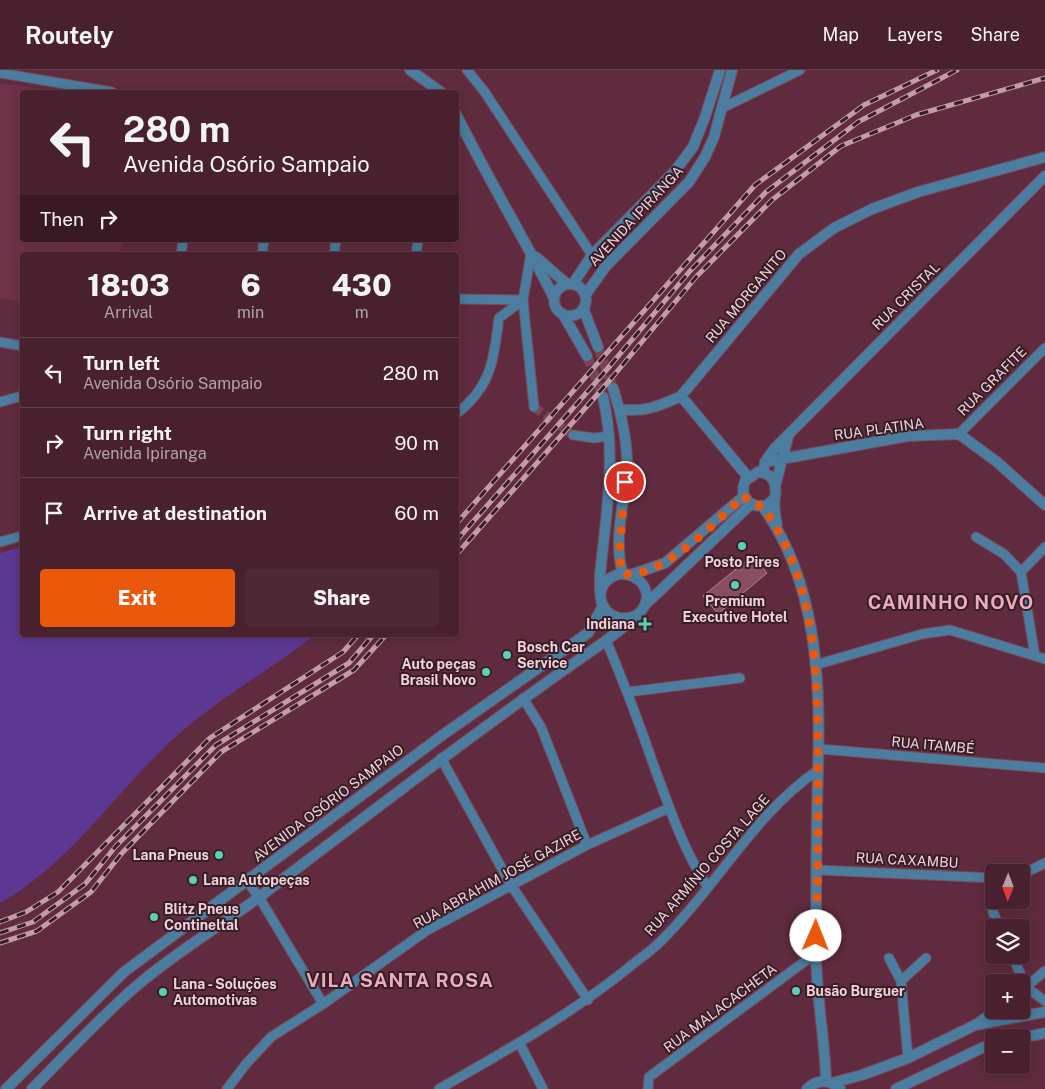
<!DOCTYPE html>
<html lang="en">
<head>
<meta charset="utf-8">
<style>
	:root { --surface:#48202e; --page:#4f2836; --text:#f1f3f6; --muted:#b1a3aa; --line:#603e4a; --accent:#ea580c }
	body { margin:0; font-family:"Public Sans",sans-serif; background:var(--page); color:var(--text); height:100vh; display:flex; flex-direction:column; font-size:19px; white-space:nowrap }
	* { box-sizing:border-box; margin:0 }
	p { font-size:16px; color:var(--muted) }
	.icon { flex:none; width:28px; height:28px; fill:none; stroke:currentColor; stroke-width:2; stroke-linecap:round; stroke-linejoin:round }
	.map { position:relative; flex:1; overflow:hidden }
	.side { position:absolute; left:20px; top:182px; width:439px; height:385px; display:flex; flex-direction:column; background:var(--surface); border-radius:5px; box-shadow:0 2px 12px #0003,0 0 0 1px var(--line) }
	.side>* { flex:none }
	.hud { position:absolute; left:20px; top:20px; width:439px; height:152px; border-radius:5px; box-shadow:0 2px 12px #0003,0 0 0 1px var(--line); background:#48202e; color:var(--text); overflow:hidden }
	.needle { width:32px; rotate:181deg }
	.fabs { position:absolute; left:985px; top:794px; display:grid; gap:10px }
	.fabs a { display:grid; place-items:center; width:45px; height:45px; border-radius:5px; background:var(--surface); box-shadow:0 2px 12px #0003,0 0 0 1px var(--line); font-size:25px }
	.pin { position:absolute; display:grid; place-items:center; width:42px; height:42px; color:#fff; margin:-21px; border:2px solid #fff; border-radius:50%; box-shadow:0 1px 5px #0007 }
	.me { position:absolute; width:55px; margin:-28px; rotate:1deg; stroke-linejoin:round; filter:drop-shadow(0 0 4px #0008) }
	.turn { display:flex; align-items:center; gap:18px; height:105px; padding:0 20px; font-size:22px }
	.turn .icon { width:65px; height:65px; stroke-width:2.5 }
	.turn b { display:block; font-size:35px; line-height:42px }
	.then { display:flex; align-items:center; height:48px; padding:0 20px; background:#0003; gap:10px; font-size:19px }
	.eta { display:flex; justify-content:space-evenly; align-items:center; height:85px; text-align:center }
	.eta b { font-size:30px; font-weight:800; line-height:35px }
	.action { display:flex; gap:10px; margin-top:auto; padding:10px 20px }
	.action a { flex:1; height:58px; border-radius:5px; background:var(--accent); color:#fff; font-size:20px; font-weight:800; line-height:58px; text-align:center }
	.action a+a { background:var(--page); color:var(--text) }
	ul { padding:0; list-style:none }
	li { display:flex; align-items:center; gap:15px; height:70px; padding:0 20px; border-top:1px solid var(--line) }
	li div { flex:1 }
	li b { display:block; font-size:19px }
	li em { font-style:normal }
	header { display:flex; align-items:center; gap:30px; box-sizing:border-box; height:70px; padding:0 25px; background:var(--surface); border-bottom:1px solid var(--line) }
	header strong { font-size:24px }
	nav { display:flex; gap:28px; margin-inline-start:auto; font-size:18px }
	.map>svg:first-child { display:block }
	.built { fill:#6f3248 }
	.green { fill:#5c3892 }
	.building { fill:#884f62; stroke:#bc7e92 }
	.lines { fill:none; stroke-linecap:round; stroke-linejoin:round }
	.minor-tunnel { stroke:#764456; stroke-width:9; stroke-dasharray:9 4.5; stroke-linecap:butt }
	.tertiary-tunnel { stroke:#764456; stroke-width:10; stroke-dasharray:10 5; stroke-linecap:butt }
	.minor-casing { stroke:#7a495a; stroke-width:11 }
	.tertiary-casing { stroke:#7a495a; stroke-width:12 }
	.minor { stroke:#4a7d9f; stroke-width:9 }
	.tertiary { stroke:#4a7d9f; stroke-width:10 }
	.rail-casing { stroke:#c49ba8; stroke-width:5 }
	.rail { stroke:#361e26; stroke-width:3; stroke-dasharray:9; stroke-linecap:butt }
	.route { stroke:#ea580c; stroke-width:9; stroke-dasharray:0 16.2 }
	.poi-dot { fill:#5dceb9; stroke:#361e26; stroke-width:2 }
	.labels { text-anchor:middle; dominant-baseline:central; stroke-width:4; stroke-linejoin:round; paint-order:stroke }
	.street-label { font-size:14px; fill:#f3d1db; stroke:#361e26 }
	.poi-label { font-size:14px; font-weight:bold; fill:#f3d1db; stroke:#361e26; text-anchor:start }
	.district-label { font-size:19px; font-weight:bold; letter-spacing:1px; fill:#ecabbf; stroke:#361e26 }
</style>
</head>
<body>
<header>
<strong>Routely</strong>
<nav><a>Map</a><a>Layers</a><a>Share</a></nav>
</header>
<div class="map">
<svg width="1045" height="1019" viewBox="0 0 1045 1019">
	<rect width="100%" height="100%" fill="#602b3e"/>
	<path class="built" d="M0 13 60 22H22V170H123L120 185H22V231L0 228Z"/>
	<path class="green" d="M22 477V565H310L311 568C264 604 211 633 168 674 113 726 66 797 0 833V483Z"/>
	<path class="building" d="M752 486 767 503 718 544 703 526Z"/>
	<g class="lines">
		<path class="minor-tunnel" d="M534 337 573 365"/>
		<path class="tertiary-tunnel" d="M598 277 613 318
			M587 286 603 327"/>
		<defs>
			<path id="minor" d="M467 0 484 21 592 185
				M0 3 112 22
				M722 38 800 0
				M531 183 523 230 534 337
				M181 185 183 170
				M262 185 264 170
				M334 185 336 170
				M416 185 418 170
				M456 229 523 230
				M0 272 22 276
				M0 332 22 326
				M456 344C492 316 493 291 499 248L523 230
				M959 364 1045 278
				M573 365 594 368 609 366
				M976 467 1004 484 1021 502 1035 586
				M0 472 22 466
				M1021 502 1045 477
				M606 570C624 613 640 655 655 699 670 739 684 782 708 817
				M815 595 922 564 950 560 1045 589
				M628 622 740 608
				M523 628 541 657 587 775
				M820 679 1045 698
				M441 688 511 815 588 930
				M818 800 994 808
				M1021 805 1045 793
				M992 808 993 842 1000 858
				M247 811 259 827 323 934
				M1012 885 1026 917
				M889 888 901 911
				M1026 917 1045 931
				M1022 920 1045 901
				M975 955 995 940
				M520 974 543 1019
				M908 988 901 911 926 888
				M227 1019 246 994 271 967 323 934 426 861 587 775 669 738
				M439 1019C504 982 568 946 627 899 638 889 652 881 662 870 717 816 754 744 818 700
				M648 1019 649 1007 816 883"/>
			<path id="tertiary" d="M410 0 441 22
				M456 44C487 107 523 166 554 228
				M536 187 567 214
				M554 230a16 16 0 1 1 32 0a16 16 0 1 1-32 0Z
				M573 214 592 185 675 101 693 77 705 47 720 0
				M586 224 606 196 689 112 705 87 714 67 732 0
				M584 240 598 277
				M564 246 587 286
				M613 318C621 343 627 367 627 393 626 429 612 469 623 504
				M681 326 748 407
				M619 339C643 343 660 336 681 326L799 184 834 158 872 139 918 122 1045 87
				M765 392 908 366 959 364 997 392 1045 435
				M763 403 765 392 775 378 1045 106
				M776 413 788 367
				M775 428 767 435C750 439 739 427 745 411L758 402C774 403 777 414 775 428 773 436 776 448 777 456
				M762 436C817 510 821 613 818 701 816 762 816 823 816 883 816 926 825 968 826 1011
				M630 505 665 493 744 426
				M600 522V505C606 445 617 386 603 327
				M645 535 751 434
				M1021 968 1045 963
				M832 1013 862 1005 908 988 975 955 1045 942
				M6 1019 124 902 444 664 588 563 603 536
				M32 1019C67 984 102 945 140 913 178 881 222 855 262 825 373 741 483 656 597 577 609 568 639 548 645 535 653 516 631 498 614 506 587 518 604 558 635 546
				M807 1019C817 1009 830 1009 840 1019
				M896 1019 984 977 994 974"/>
		</defs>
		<use href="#minor" class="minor-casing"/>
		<use href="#tertiary" class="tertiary-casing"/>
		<use href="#minor" class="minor"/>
		<use href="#tertiary" class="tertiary"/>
		<defs>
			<path id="rail" d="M456 454 755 115 864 35 937 0
				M456 471 603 304 690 201 766 122 858 52 957 0
				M456 485 610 310 696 207 772 130 841 76 916 45 1045 8
				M0 852 26 842 58 822 210 668 343 582 358 565
				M0 863 33 852 85 814 116 776 216 675 349 593 373 565
				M0 873 37 861 91 822 122 783 221 682 354 600 386 565"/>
		</defs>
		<use href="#rail" class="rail-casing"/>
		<use href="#rail" class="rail"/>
	</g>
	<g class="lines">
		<path class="route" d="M625 412 619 486 623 504C662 509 716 451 744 426L751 434 762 436C819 513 818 615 818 706 818 760 818 813 816 866"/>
	</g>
	<g class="poi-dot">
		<circle cx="742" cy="476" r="5"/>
		<circle cx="735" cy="515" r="5"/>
		<path d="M642.5 546.5h5v5h5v5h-5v5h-5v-5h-5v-5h5z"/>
		<circle cx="507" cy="585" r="5"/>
		<circle cx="486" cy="602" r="5"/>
		<circle cx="219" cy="785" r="5"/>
		<circle cx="193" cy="810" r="5"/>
		<circle cx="154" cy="847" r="5"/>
		<circle cx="796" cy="921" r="5"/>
		<circle cx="163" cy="922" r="5"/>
	</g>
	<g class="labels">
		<g class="street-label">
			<text transform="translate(636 146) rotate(-47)">AVENIDA IPIRANGA</text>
			<text transform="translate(746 226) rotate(-50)">RUA MORGANITO</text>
			<text transform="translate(906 226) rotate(-45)">RUA CRISTAL</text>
			<text transform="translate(992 311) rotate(-45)">RUA GRAFITE</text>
			<text transform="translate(879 359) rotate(-8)">RUA PLATINA</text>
			<text transform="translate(933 675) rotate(5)">RUA ITAMBÉ</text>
			<text transform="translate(328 733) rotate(-37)">AVENIDA OSÓRIO SAMPAIO</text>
			<text transform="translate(907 790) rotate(3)">RUA CAXAMBU</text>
			<text transform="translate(707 795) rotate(-49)">RUA ARMÍNIO COSTA LAGE</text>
			<text transform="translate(497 809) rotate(-29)">RUA ABRAHIM JOSÉ GAZIRE</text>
			<text transform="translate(720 938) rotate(-37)">RUA MALACACHETA</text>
		</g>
		<g class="poi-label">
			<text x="742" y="492" text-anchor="middle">Posto Pires</text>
			<text x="735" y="531" text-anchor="middle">Premium<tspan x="735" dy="16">Executive Hotel</tspan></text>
			<text x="635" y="554" text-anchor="end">Indiana</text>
			<text x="517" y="577">Bosch Car<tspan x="517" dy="16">Service</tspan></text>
			<text x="476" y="594" text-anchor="end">Auto peças<tspan x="476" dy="16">Brasil Novo</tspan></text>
			<text x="209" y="785" text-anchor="end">Lana Pneus</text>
			<text x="203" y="810">Lana Autopeças</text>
			<text x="164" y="839">Blitz Pneus<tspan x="164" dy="16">Contineltal</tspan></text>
			<text x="173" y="914">Lana - Soluções<tspan x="173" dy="16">Automotivas</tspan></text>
			<text x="806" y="921">Busão Burguer</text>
		</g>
		<g class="district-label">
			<text x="951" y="532">CAMINHO NOVO</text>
			<text x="400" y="910">VILA SANTA ROSA</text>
		</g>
	</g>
</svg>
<div class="fabs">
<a><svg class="needle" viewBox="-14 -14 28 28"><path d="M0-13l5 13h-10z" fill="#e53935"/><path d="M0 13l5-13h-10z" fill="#b1a3aa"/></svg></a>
<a><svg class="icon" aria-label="layers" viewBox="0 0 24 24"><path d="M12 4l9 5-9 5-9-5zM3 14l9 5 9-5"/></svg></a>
<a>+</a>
<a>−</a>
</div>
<div class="pin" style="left:625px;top:412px;background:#d93025"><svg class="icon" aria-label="arrive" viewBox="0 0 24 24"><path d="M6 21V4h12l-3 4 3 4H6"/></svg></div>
<svg class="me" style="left:816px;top:866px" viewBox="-20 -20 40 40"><circle r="19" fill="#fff"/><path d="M0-13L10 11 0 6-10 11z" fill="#ea580c"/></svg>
<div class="hud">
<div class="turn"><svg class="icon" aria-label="left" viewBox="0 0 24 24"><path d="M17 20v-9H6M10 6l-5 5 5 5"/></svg><div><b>280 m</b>Avenida Osório Sampaio</div></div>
<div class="then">Then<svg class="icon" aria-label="right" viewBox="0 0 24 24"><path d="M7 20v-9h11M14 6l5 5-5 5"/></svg></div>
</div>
<section class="side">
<div class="eta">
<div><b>18:03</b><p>Arrival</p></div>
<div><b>6</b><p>min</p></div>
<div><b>430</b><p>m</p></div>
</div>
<ul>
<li><svg class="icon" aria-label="left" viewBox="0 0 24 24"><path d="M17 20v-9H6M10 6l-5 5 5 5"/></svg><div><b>Turn left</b><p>Avenida Osório Sampaio</p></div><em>280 m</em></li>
<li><svg class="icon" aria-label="right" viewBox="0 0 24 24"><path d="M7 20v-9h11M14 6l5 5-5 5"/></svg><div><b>Turn right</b><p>Avenida Ipiranga</p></div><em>90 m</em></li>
<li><svg class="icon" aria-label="arrive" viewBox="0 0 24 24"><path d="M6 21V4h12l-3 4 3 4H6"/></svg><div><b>Arrive at destination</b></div><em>60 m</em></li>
</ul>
<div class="action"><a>Exit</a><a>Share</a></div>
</section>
</div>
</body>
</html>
